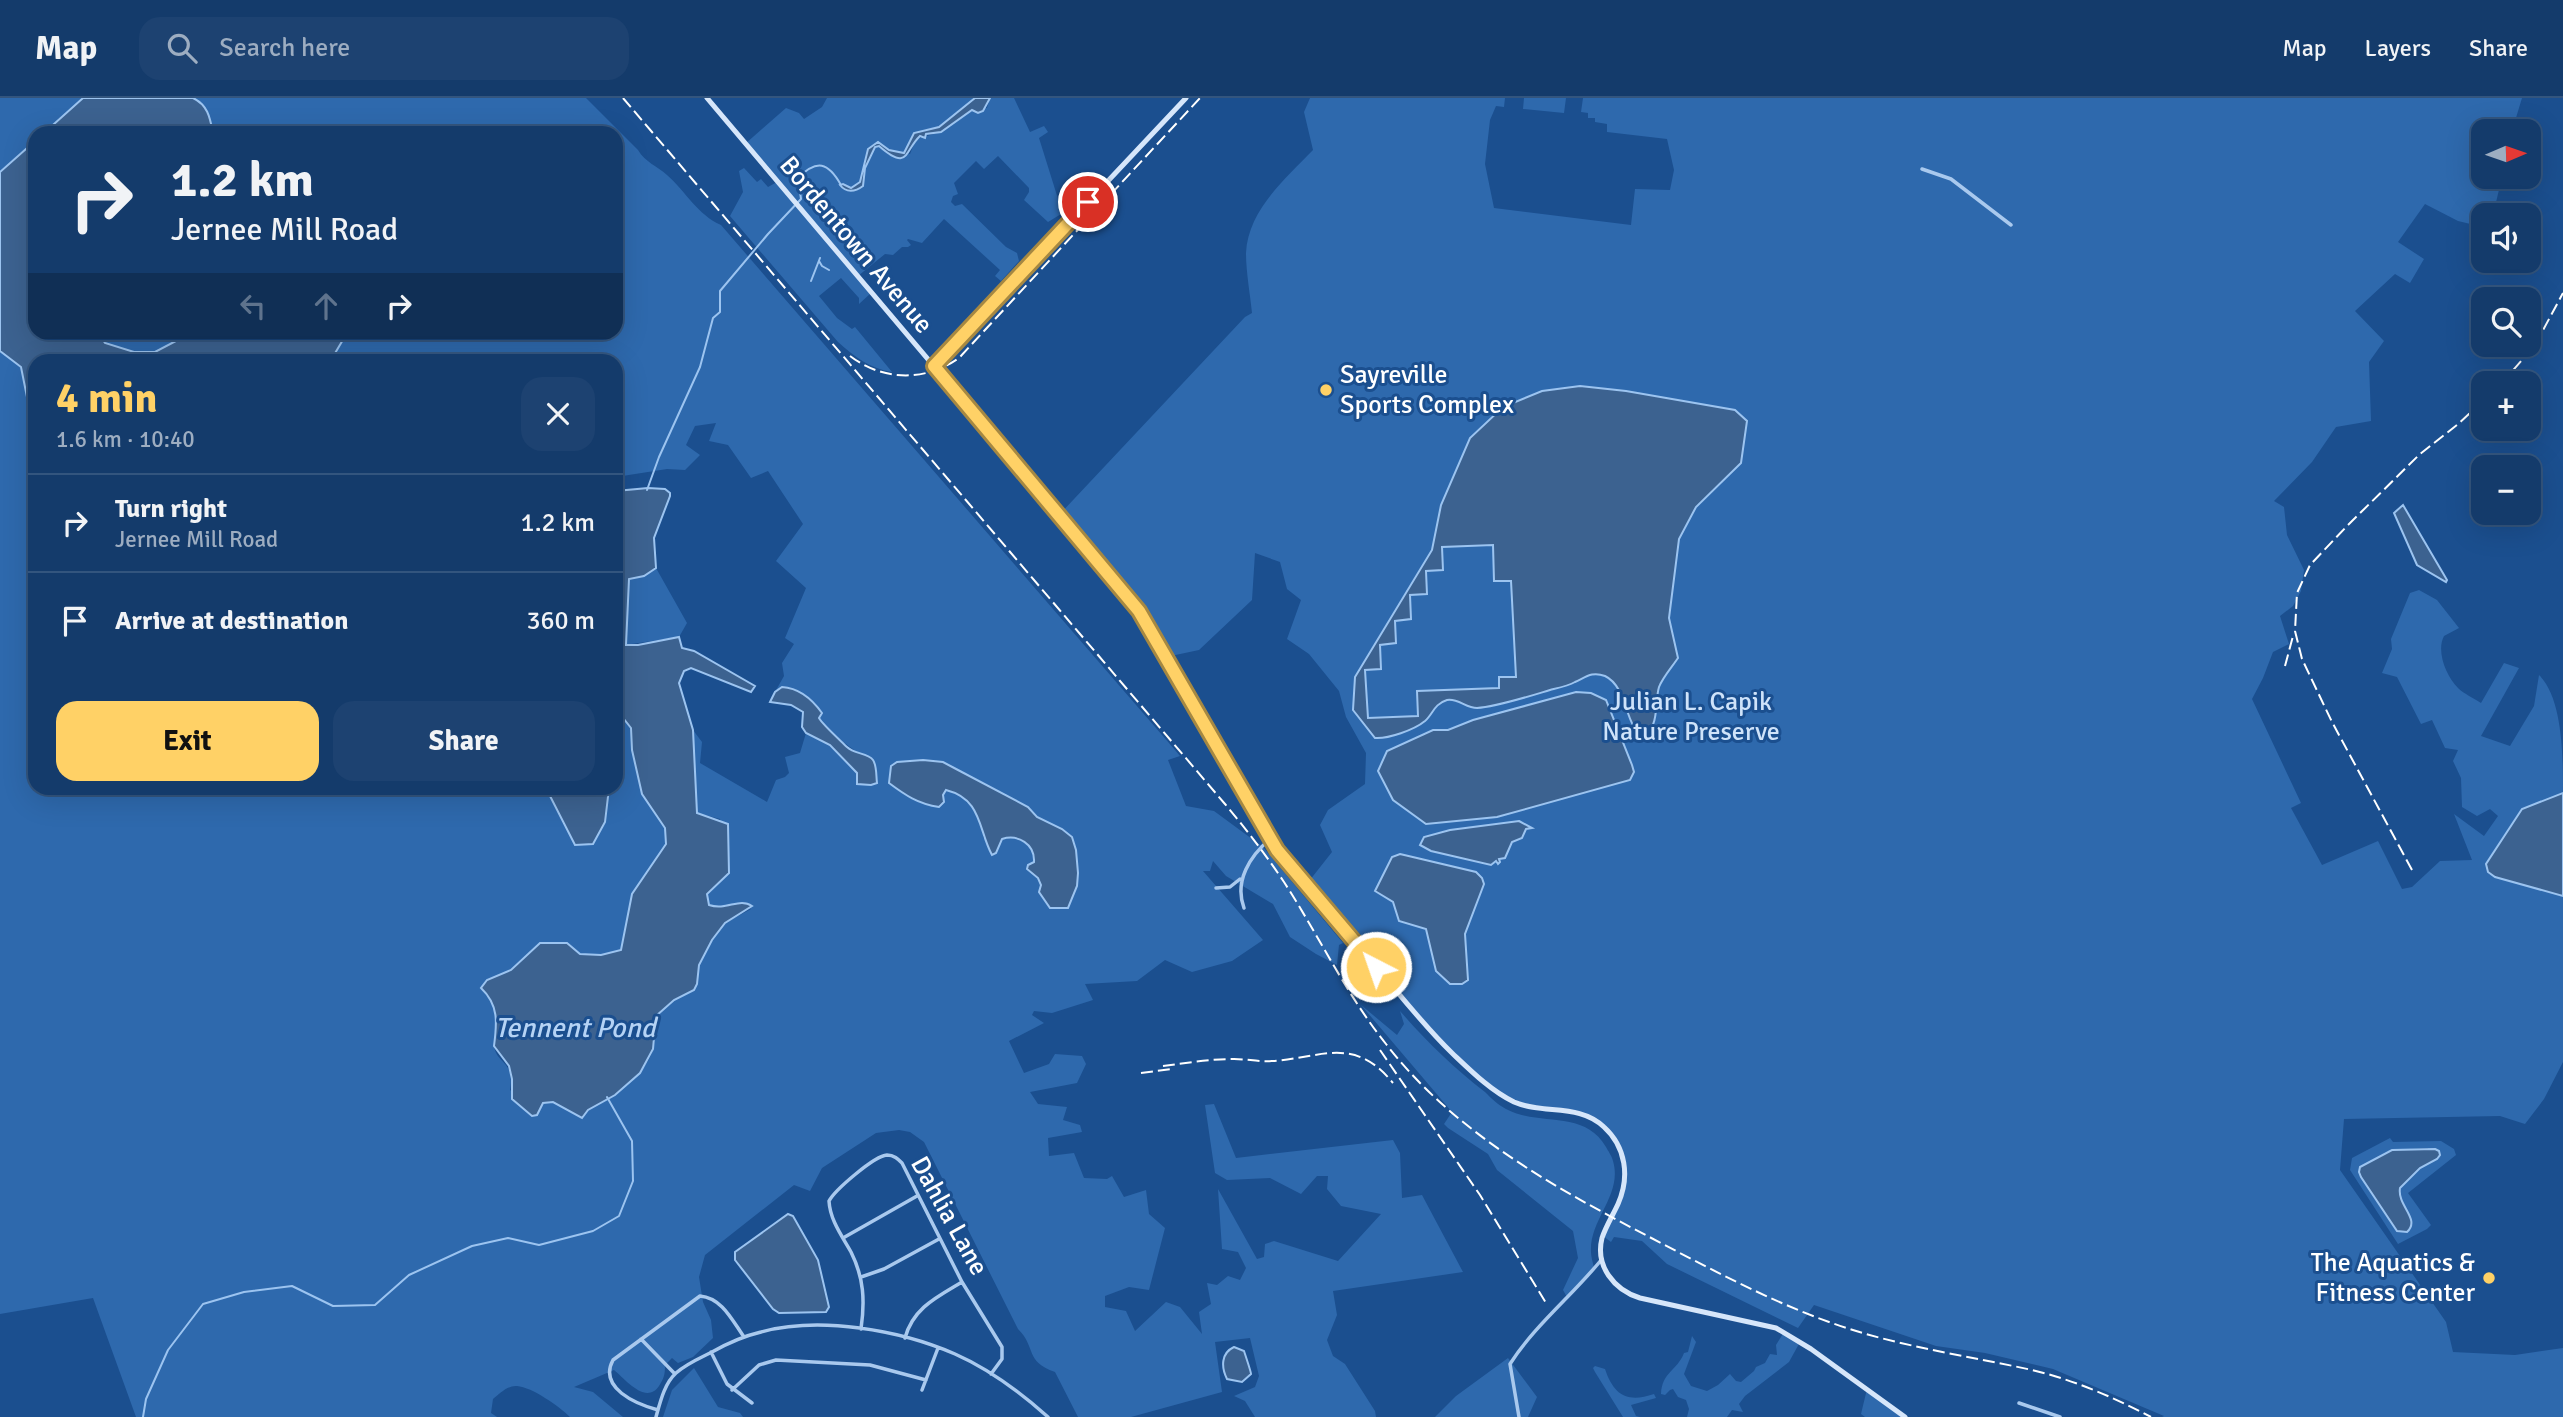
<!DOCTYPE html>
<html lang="en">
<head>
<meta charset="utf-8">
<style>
	:root { --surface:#143b6b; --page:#1d4271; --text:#f1f3f6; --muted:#9dadc1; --line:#33557e; --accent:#ffd166 }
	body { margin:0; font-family:Signika,sans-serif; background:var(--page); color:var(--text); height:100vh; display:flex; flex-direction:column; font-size:26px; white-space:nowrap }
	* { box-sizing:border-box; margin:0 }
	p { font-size:23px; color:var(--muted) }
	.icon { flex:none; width:38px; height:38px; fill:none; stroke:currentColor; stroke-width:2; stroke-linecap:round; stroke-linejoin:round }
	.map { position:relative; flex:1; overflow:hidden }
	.details { position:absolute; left:28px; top:256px; width:595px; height:441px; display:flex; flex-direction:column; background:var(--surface); border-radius:21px; box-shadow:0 7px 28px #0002,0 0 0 2px var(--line) }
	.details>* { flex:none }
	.banner { position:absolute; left:28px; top:28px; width:595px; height:214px; border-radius:21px; box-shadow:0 7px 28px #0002,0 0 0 2px var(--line); background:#143b6b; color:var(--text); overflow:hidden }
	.needle { width:46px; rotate:88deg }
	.controls { position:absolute; left:2471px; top:21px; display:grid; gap:14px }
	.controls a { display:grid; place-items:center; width:70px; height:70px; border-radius:14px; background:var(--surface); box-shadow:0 7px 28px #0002,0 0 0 2px var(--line); font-size:35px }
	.pin { position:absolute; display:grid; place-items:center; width:60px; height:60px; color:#fff; margin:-30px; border:4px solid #fff; border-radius:50%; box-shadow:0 2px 7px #0007 }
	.me { position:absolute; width:77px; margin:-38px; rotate:319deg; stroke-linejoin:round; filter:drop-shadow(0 0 5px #0008) }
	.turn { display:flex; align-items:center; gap:24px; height:147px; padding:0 28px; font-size:32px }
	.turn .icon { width:91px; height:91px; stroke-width:2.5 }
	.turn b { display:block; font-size:49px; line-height:60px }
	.lanes { display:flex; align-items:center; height:66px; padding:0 28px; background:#0003; justify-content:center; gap:35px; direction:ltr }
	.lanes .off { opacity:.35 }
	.round { display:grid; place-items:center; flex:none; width:74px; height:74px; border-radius:21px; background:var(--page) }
	.summary { display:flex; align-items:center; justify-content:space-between; height:119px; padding:0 28px }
	h1 { font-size:42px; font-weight:700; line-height:52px; color:var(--accent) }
	.action { display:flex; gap:14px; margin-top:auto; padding:14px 28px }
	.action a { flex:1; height:80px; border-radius:21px; background:var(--accent); color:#111; font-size:28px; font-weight:700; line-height:80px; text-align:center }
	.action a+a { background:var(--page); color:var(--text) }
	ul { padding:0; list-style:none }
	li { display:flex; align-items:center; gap:21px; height:98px; padding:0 28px; border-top:2px solid var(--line) }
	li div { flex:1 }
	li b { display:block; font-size:26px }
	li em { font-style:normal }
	header { display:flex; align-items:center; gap:42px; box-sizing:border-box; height:98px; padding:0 35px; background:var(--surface); border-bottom:2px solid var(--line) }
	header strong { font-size:33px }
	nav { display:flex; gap:38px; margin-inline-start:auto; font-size:24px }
	.search { width:490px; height:63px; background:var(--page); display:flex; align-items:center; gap:18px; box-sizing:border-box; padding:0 24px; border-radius:21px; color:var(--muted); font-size:26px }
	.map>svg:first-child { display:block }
	.green { fill:#2e69ad; fill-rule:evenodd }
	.water { fill:#3c6290; stroke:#9cc4f0; stroke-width:2; fill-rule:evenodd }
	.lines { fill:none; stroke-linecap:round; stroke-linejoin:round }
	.stream { stroke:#9cc4f0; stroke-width:2 }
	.street { stroke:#a9c9ee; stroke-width:3.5 }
	.secondary { stroke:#d6e6fa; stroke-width:5 }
	.rail { stroke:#fff; stroke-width:2; stroke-dasharray:12 5; stroke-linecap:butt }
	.route-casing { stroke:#a68842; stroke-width:18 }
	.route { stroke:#ffd166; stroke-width:12 }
	.poi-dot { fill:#ffd166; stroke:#1b4f8f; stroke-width:2.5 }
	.labels { text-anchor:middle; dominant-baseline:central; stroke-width:6; stroke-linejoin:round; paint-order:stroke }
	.street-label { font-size:26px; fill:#fff; stroke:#1b4f8f }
	.poi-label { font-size:26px; fill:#fff; stroke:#1b4f8f; text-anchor:start }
	.park-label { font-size:26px; fill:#cfe3fa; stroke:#1b4f8f }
	.water-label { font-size:28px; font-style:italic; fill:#b5d3f5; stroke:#1b4f8f }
</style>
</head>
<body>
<header>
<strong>Map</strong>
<div class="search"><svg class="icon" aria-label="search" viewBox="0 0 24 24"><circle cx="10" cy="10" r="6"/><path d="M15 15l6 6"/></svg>Search here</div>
<nav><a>Map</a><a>Layers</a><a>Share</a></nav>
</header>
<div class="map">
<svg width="2563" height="1319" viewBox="0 0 2563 1319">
	<rect width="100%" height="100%" fill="#1b4f8f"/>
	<path class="green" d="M0 0H83L44 35H35V43L0 74Z
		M193 0H586L638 52C645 64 657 68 667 77 686 94 698 117 721 127L1175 652 1180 658 1168 662 1186 708 1214 713 1263 749 1343 845 1339 847 1337 867 1316 856 1290 839 1273 806 1226 778 1213 763 1210 773H1203L1263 842 1232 863 1192 874 1165 862 1137 883 1085 886 1093 902 1052 915 1034 913 1032 917 1044 925 1009 943 1024 975 1049 966 1055 956 1082 958 1086 966 1077 985 1030 994 1038 1006 1067 1009 1063 1022 1080 1027 1082 1034 1048 1040 1049 1058 1074 1055 1084 1080 1107 1081 1112 1078 1124 1099 1146 1092 1149 1116 1165 1130 1149 1192 1129 1189 1105 1198V1209L1126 1213 1135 1233 1166 1204 1180 1209 1202 1236 1199 1214 1211 1206 1207 1185 1217 1187 1228 1178 1240 1182 1246 1170 1238 1154 1222 1151 1218 1091 1257 1161 1264 1159 1265 1146 1274 1143 1338 1163 1381 1116 1341 1108 1327 1091 1328 1078H1317L1301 1096 1270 1080 1227 1082 1215 1075 1205 1007 1214 1006 1236 1060 1393 1042 1400 1055 1402 1100 1422 1097 1463 1174 1333 1193 1337 1217 1327 1242 1333 1258 1345 1266 1375 1313 1376 1319H1255L1245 1303 1234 1298 1255 1289 1259 1278 1250 1240 1215 1244 1222 1294 1131 1319H1078L1055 1274C1024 1263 1037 1250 1018 1231L924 1044 910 1034 899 1032 876 1035 822 1070 810 1093 794 1087 705 1157 699 1179 703 1204 711 1222 713 1240 693 1259 678 1265 672 1260 665 1267C665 1277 664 1280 659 1288 646 1307 626 1282 614 1272L574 1289 593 1294 623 1319H570C560 1309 532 1289 517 1288 508 1287 499 1296 493 1301L491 1315 497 1319H136L93 1200 0 1216V253L22 269 35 336V690H552L549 696 575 747 593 746 605 724 609 690H616V622L623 620 631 629 632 652 642 696 665 730 666 746 632 796 621 852 601 857 580 856 567 845H540L511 872 487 882C490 897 496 910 496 925 496 932 493 941 494 948 497 967 515 962 510 992L540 1012 543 1005 553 1004 588 1012C613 998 643 981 653 952 656 942 655 929 656 918L674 902 694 892 697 886 699 867 712 842 725 825 751 811 744 804 720 811 709 807 707 796 729 775 720 721 697 715 693 632 702 644 700 665 767 704 776 682 785 679 789 675 785 659 800 655 806 635 830 647 857 675 864 658C851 651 826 632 819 620L822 615C812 601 792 582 775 594L784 578 782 565 794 546 785 540 806 490 776 463 803 426 768 373 751 380 728 347 709 343 716 325 695 328 686 347 700 357 685 372 667 371 616 379V262H331L347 235 616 234V35H213C210 20 208 7 193 0ZM923 662 943 664 958 672 1028 709 1037 719 1062 731 1072 739 1076 752 1077 788 1045 804 1039 794 1041 787 1038 780 1027 771 1034 764C1035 746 1018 736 1002 741L996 755 983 739C984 717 967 697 946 692 942 698 938 698 931 700 910 707 905 696 889 685L897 664Z
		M827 0H975L939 29 923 32 910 44 904 55 889 52 878 44 868 51 860 84 851 90 840 87C846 95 854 91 863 88L865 70 875 49 879 48 889 57 910 56 916 41 941 34 972 12 987 10 990 0H1014L1030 34 1044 28 1048 34 1039 40 1059 104 1070 100 1077 101 1072 104 1071 110 1048 124 1024 102 1029 94V90L998 58 984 71 976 63 954 85 958 96 953 98 951 104 955 108 962 106 1006 149 1017 155 1019 163 1001 183 995 178 1000 172 944 121 922 145 908 141 907 142 911 147 908 149H902L893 157 885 156 858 178 871 195 859 206V200L841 180 819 198 837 220 852 231 855 229 892 274C869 270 855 259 838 244L730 118 743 94 739 73 744 70 757 84 761 81 768 89 777 84 745 46 786 10 799 15 804 21 822 9Z
		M1310 0H1505L1504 9 1496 8 1490 22 1485 66 1494 110 1631 127 1635 91 1670 92 1674 72 1667 41 1607 34V26L1595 24V20H1588V15L1581 14 1583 0H2522L2512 33H2483V79H2502L2493 117H2483V129L2458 123 2425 106 2398 144 2424 161 2410 185 2395 176 2355 213 2384 243 2369 264 2371 323 2336 329 2312 364 2274 403 2284 409 2287 437 2304 472 2301 493 2293 508 2280 518 2289 546 2273 554 2263 580 2252 601 2301 705 2291 710 2322 767 2378 743 2402 791 2412 789 2440 763 2472 762 2454 716 2484 738 2498 718 2490 711 2477 718 2462 709 2461 680 2453 663 2458 652 2445 650 2432 622 2421 626 2397 579 2382 575 2392 551 2391 541 2410 495 2419 492 2437 502 2459 530 2444 538C2436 553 2446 578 2458 590 2464 596 2474 600 2481 605L2504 565 2519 570 2481 638 2510 648 2534 608 2539 577C2563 601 2563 658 2563 695L2522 711 2486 766 2495 779 2563 798V964L2544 1001 2525 1026 2500 1018 2344 1021 2340 1072 2446 1224 2453 1254 2515 1257 2563 1250V1319H2162L2164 1318 2053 1271 1985 1255 1936 1248 1814 1207 1798 1230 1667 1166 1642 1143 1614 1139 1611 1144 1603 1138C1617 1108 1637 1069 1613 1038 1586 1003 1532 1018 1497 993 1461 968 1433 933 1404 899 1371 862 1339 825 1306 787L1332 754 1320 727 1328 712 1365 686 1366 655 1346 619 1339 593 1309 556 1287 541 1301 502 1287 491 1280 464 1255 455 1252 502 1199 552 1166 559 1139 513 1059 417 1245 219 1252 215C1250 195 1246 174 1246 155 1248 112 1286 80 1313 52L1304 14Z
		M1524 0H1566L1564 15 1523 11Z
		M98 235H179L176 243 155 254H134L105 245Z
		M656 470 687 525 679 539 625 547 629 480 644 478Z
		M1361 907 1397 937 1404 926 1400 913C1426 943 1454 970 1485 994 1491 1000 1498 1007 1506 1011 1539 1029 1584 1011 1606 1049 1608 1053 1612 1058 1613 1063 1623 1097 1589 1121 1591 1154 1591 1159 1593 1165 1594 1170L1568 1201 1563 1192 1578 1160 1573 1133 1497 1072 1488 1056 1448 1030 1444 1026 1452 1014Z
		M2390 1040 2393 1044 2441 1043 2454 1051 2456 1057 2408 1095 2431 1127 2427 1131 2398 1146 2350 1072 2352 1060ZM2428 1050 2424 1066 2400 1090 2401 1104 2410 1118 2397 1133 2361 1079 2359 1074 2360 1069 2392 1052Z
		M1784 1234 1800 1244 1789 1264 1745 1298 1739 1306 1743 1314 1732 1312 1727 1319H1687L1689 1311 1686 1302 1678 1299 1673 1291 1670 1292 1665 1297 1661 1296C1662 1274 1677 1273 1684 1255L1688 1254 1692 1238 1696 1244 1684 1276 1691 1288 1707 1293 1718 1287 1730 1276 1736 1283 1741 1284 1754 1273 1756 1269 1765 1265 1770 1256 1777 1257 1776 1247Z
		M1508 1260 1537 1299 1528 1319H1435L1456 1298Z
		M1595 1268 1605 1271C1614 1298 1628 1305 1654 1296L1656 1300 1631 1307 1636 1318 1640 1319H1623L1595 1274 1593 1270Z
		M694 1270 718 1309 740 1315 743 1319H663L672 1292Z
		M1867 1291 1905 1319H1865L1861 1316Z"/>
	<path class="water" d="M83 0H193C208 7 210 20 213 35H44Z
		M975 0H990L983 13 978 15 972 12 941 34 926 36 925 40 920 38C904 53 909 74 879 48L875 49 865 70 863 88C855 94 846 95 840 87L843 86 851 90 860 84 868 51 878 44 889 52 904 55 914 35 939 29Z
		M35 43V234L98 235 105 245 134 254H155L176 243 179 235H347L331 262H35V339L21 269 0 253V74Z
		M1580 288 1626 293 1735 312 1747 323 1741 365 1696 409 1679 441 1669 520 1678 560C1672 569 1663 579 1659 589 1654 605 1661 634 1639 637 1625 622 1626 588 1605 578 1592 573 1586 579 1575 584 1568 588 1558 590 1550 592 1530 598 1496 609 1477 610 1466 610 1458 600 1447 602 1434 606 1433 616 1425 623 1414 632 1388 641 1375 640L1353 612 1355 579 1432 452 1441 407 1470 340 1503 309 1542 293ZM1493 447 1494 483H1511L1516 579H1499V590L1417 593 1418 618 1368 620 1365 572 1381 571 1380 547 1396 545 1395 523 1411 521 1410 497 1427 496 1426 473 1443 472 1442 449Z
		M648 390 665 391 670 395V398L654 440 656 470 644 478 629 481 626 547H638L679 539 682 550 694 553 755 588 751 594 691 570 684 573 679 585 693 632 697 715 728 726 729 775 707 796 709 807C727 813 739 799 752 808L725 825 712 842 699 867 697 886 694 892 674 902 656 918 653 951 640 975 615 997 588 1012 582 1020 553 1004 543 1005 537 1017 532 1018 512 1001V981L509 968 494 948C497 925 499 907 481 890L487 882 511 872 540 845H567L580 856 601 857 621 852 632 796 666 746 665 730 642 696 632 652 631 630 623 620 616 622V550L619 547C621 522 630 471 616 452V393Z
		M2403 407 2447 482 2446 484 2417 467 2394 415Z
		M782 589C799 590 812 601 822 615L819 620C823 627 841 643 847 649 854 656 868 655 873 662 877 668 876 678 877 685L871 687 857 686V675L830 647 806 635 802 629 803 614 791 607 770 604 775 594Z
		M1576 594 1591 595 1606 602 1632 667 1634 674 1630 682 1497 719 1426 726 1393 702 1378 673 1387 653 1433 632H1448L1473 622Z
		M923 662 943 664 958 672 1028 709 1037 719 1062 731 1072 739 1076 752 1078 775 1077 788 1068 810H1050L1039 794 1041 787 1038 780 1027 771 1028 767 1034 764C1035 746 1018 736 1002 741L996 755 992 757C978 731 982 701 946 692L943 697 944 704 939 709C918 706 905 697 889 685L891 668 897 664Z
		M552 690H609L605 724 593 746 575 747 549 696Z
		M2563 695V798L2495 779 2488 774 2486 766 2522 711Z
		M1519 723 1532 730 1526 731 1522 740 1512 744 1505 760 1499 761 1500 764 1498 766 1496 763 1491 767 1431 753 1420 747 1424 739 1450 732Z
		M1400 756 1476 774 1482 780 1484 786 1465 836 1468 882 1462 886H1450L1436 873 1426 831 1399 823 1393 804 1375 793 1392 759Z
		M2435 1051 2439 1053 2440 1057 2437 1061 2420 1070 2400 1090C2397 1108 2421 1121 2407 1134L2397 1133 2361 1079 2359 1074 2360 1069 2392 1052Z
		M788 1116 793 1118 818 1162 829 1209 826 1214 779 1215 773 1211 735 1162V1154Z
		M1234 1249 1244 1253C1245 1256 1251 1274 1251 1276L1242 1284 1227 1281C1221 1269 1221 1255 1234 1249Z"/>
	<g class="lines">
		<path class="stream" d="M819 163 822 168 829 172
			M811 183 820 160
			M647 392 659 359 700 269 713 220 720 214V193L768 136 801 101 798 80C817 61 828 64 841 87
			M143 1319 146 1301 168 1252 203 1206 244 1194 292 1188 333 1208 375 1207 409 1177 472 1148 508 1140 539 1147 593 1133 619 1118 633 1083 632 1043 607 999"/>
		<path class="street" d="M1922 71 1951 81 2011 127
			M1216 790 1230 789 1240 781
			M1244 810C1234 783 1250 758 1270 741
			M843 1140 917 1098
			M861 1179 884 1171 939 1141
			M861 1231C865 1203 864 1180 851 1154 842 1138 830 1122 829 1103 835 1092 874 1058 887 1057 894 1057 898 1061 902 1065L962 1184 1002 1249V1261L991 1276
			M905 1240C913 1210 937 1199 962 1184
			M641 1241 675 1276
			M711 1254 727 1286 752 1305
			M732 1292 759 1267 776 1262 870 1267 926 1282
			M922 1292 938 1250
			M2019 1305 2060 1319
			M658 1312C636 1306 598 1290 613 1262L700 1198C722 1200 732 1222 744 1239
			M656 1319C660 1305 664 1286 676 1275 686 1266 700 1260 712 1254 728 1245 744 1238 761 1234 820 1218 900 1232 955 1256 989 1271 1020 1294 1048 1319
			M1519 1319 1510 1266C1535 1227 1573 1197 1602 1161"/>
		<path class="secondary" d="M707 0 1119 487C1178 564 1216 655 1268 737 1296 783 1336 823 1372 864 1398 894 1423 927 1452 955 1470 972 1491 993 1514 1004 1544 1017 1579 1005 1604 1029 1626 1049 1630 1079 1618 1106 1613 1117 1606 1128 1602 1140 1595 1168 1614 1192 1640 1200L1776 1230 1811 1251 1905 1319
			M934 268 1186 0"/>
		<path class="rail" d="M623 0 1225 706C1246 731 1266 757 1284 784 1319 838 1346 896 1386 946 1457 1038 1561 1093 1661 1145 1716 1174 1771 1203 1829 1224 1895 1248 1964 1257 2032 1272 2074 1282 2113 1299 2151 1319
			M850 258C883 283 925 284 959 260L1200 0
			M2502 285 2535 247 2563 195
			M2285 568 2293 538
			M2412 772 2332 624 2302 561 2295 533 2297 495 2310 467 2348 427 2420 356 2457 327 2483 303
			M1380 952 1480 1097 1546 1205
			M1163 968C1186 965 1210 961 1234 961 1247 961 1259 964 1272 963 1321 960 1354 937 1393 985
			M1141 975 1172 971"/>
	</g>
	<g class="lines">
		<defs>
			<path id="route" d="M1088 104 934 268 1139 513 1277 752 1376 869"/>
		</defs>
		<use href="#route" class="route-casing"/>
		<use href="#route" class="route"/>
	</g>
	<g class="poi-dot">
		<circle cx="1326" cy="292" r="7"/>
		<circle cx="2489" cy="1180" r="7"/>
	</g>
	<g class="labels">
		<g class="street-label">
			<text transform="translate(856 147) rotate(50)">Bordentown Avenue</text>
			<text transform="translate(949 1118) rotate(61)">Dahlia Lane</text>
		</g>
		<g class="poi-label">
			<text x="1340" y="277">Sayreville<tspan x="1340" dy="30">Sports Complex</tspan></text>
			<text x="2475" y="1165" text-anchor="end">The Aquatics &amp;<tspan x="2475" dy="30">Fitness Center</tspan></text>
		</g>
		<g class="park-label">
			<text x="1691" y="604">Julian L. Capik<tspan x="1691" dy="30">Nature Preserve</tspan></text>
		</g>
		<g class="water-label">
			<text x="575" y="930">Tennent Pond</text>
		</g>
	</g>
</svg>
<div class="controls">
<a><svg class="needle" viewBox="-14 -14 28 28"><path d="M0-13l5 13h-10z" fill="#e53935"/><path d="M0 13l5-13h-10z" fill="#9dadc1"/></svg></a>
<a><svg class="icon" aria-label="sound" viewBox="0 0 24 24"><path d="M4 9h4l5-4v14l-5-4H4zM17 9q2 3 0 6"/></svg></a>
<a><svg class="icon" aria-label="search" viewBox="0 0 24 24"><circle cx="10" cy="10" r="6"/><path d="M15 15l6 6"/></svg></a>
<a>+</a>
<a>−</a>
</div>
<div class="pin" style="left:1088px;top:104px;background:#d93025"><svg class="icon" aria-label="arrive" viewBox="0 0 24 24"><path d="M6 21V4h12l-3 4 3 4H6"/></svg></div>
<svg class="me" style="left:1376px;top:869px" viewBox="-20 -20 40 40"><circle r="17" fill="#ffd166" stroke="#fff" stroke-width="3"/><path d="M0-11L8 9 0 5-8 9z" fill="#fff"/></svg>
<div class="banner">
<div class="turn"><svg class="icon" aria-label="right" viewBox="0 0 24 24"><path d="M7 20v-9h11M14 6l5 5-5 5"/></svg><div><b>1.2 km</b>Jernee Mill Road</div></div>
<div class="lanes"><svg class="icon off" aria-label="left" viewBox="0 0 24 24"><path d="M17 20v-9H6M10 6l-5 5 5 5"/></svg><svg class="icon off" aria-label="ahead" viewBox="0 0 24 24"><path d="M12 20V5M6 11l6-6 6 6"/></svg><svg class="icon" aria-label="right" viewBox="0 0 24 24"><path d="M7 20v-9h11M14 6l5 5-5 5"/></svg></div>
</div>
<section class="details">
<div class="summary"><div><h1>4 min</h1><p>1.6 km · 10:40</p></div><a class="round"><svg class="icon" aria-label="close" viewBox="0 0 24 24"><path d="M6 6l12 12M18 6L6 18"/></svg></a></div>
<ul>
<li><svg class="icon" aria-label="right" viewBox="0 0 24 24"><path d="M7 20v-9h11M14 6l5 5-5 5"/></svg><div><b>Turn right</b><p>Jernee Mill Road</p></div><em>1.2 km</em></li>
<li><svg class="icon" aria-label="arrive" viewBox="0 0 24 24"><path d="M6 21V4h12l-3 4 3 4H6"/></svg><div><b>Arrive at destination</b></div><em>360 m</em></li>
</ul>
<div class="action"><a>Exit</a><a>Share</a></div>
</section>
</div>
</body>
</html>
